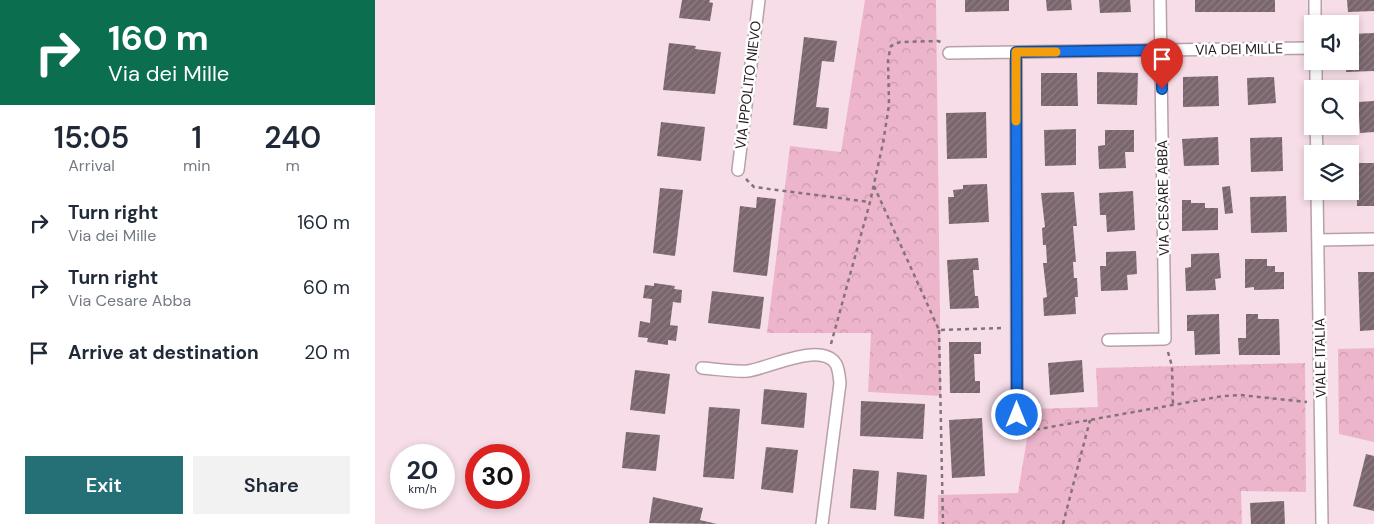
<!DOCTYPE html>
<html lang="en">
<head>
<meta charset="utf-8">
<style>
	:root { --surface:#fff; --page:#f2f2f3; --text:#1f2937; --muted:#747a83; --accent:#257076 }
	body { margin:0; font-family:"DM Sans",sans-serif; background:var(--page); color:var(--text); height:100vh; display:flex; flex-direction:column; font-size:19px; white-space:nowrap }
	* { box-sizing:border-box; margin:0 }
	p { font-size:16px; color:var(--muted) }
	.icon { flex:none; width:28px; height:28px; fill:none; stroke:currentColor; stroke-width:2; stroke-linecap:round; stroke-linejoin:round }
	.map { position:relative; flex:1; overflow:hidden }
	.drawer { display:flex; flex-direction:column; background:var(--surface); width:375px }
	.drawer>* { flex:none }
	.guide { background:#0b6e4f; color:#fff; overflow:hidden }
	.tools { position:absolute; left:929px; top:15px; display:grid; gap:10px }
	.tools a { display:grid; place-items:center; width:55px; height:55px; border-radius:0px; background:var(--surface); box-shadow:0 2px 8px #0003; font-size:25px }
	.speed { position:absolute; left:15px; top:444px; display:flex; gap:10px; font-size:25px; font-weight:700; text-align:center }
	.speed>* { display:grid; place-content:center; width:65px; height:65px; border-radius:50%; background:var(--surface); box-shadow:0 2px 8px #0003; line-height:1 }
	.speed small { font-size:12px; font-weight:400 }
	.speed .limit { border:8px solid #d22; background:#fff; color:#111 }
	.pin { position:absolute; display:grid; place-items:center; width:42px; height:42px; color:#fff; margin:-51px -21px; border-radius:50% 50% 50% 0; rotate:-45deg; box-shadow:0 0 5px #0007 }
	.pin .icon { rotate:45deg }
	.me { position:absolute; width:55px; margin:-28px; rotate:0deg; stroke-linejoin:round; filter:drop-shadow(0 0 4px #0008) }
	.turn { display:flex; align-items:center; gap:18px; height:105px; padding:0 25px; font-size:22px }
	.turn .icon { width:65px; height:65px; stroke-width:2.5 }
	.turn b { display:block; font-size:35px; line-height:42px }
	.eta { display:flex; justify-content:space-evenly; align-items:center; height:85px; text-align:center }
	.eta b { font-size:30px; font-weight:600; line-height:35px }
	.action { display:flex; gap:10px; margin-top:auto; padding:10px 25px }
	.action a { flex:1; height:58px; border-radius:0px; background:var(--accent); color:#fff; font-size:20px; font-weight:600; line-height:58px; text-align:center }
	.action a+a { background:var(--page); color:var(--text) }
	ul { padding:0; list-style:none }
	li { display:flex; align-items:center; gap:15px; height:65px; padding:0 25px }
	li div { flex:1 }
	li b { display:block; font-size:19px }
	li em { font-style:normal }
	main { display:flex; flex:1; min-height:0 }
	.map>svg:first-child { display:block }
	.park { fill:url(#park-crowns) }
	.building { fill:url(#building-hatch) }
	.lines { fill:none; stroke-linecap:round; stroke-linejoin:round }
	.street-casing { stroke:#b8a0a9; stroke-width:14 }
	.path { stroke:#847379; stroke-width:2.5; stroke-dasharray:4 4; stroke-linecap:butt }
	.street { stroke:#fff; stroke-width:11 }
	.route-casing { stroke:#114b97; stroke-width:12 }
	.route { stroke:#1a73e8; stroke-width:9 }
	.slow { stroke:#f59e0b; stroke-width:9 }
	.labels { text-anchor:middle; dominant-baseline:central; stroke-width:5; stroke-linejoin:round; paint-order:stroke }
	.street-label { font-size:14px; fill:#21181b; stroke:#fff }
</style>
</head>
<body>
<main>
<section class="drawer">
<div class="guide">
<div class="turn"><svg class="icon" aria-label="right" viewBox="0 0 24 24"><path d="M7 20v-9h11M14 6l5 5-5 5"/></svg><div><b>160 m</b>Via dei Mille</div></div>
</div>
<div class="eta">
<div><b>15:05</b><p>Arrival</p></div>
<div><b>1</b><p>min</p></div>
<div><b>240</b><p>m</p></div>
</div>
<ul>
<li><svg class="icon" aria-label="right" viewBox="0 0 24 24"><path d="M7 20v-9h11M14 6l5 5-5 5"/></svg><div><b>Turn right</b><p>Via dei Mille</p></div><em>160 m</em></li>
<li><svg class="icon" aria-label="right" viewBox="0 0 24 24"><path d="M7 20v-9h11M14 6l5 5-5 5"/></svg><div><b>Turn right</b><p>Via Cesare Abba</p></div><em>60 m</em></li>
<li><svg class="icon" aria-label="arrive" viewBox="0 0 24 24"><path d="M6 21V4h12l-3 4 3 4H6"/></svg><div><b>Arrive at destination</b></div><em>20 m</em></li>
</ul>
<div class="action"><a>Exit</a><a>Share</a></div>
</section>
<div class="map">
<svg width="999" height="524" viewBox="0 0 999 524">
	<defs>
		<pattern id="park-crowns" width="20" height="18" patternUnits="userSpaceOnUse" patternTransform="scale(1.25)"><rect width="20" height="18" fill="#edb5cb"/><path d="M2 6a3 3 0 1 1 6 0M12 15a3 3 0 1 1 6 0" fill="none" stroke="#cb9bae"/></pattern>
		<pattern id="building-hatch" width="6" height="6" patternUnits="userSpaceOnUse" patternTransform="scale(1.25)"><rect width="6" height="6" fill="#7a656d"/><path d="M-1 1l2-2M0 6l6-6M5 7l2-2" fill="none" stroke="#8e7e84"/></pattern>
	</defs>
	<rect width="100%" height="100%" fill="#f6dde7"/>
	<path class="park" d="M490 0H561L566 396 493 392 496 333H392L415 146 466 152Z
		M999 348V442L964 434 963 349Z
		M930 363 931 492 866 491 867 524H563V495L643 493 657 409 723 407 721 368Z"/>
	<path class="building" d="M307 0H335L334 2 338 3 335 21 304 18Z
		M590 0H634V11L590 12Z
		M671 0H696L697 10 672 11Z
		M724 0H755L756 12 725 13Z
		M820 0H900V12H820Z
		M972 0H999V11L973 12Z
		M999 33V71L971 72V61H975V34Z
		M429 37 462 41 459 62 447 61 441 107 454 108 452 129 418 125Z
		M294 43 321 46 320 49 346 52 340 94 288 90Z
		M722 72 763 73 762 105 722 104Z
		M666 73H702L703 106H666Z
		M843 76 844 106 808 107V77Z
		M899 77 901 103 873 105 872 78Z
		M999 101V132L985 133 983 102Z
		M611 112 612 158 572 159 571 113Z
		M286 122 330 127 326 161 282 156Z
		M701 129V165L670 166 669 130Z
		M730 130H759V152H750L751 168 724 169 723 146 730 145Z
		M843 137 844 165 809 166 807 139Z
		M907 137 908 171 876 172 875 138Z
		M981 163H999V206H982Z
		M612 184 614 222 574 224 573 197H579L578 190 588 189V185Z
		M855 186 858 213 850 214 847 187Z
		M285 188 308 190 300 256 278 253Z
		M758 191 760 230 732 232 731 215H725L724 193Z
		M699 192 702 226H698L701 262H698L699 278H702L703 297H700L701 314 669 316 668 298 672 297 668 263H672L671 245H668L667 228 670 227 666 193Z
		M911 196 912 232 876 233 875 197Z
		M382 197 401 199 392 276 358 272 365 206 381 208Z
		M807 200H816V203H830V208H843V230L807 231Z
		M761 251 762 274 752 275 753 290 726 291 725 266H731V252Z
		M844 253 846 278 840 279 841 290 811 291 810 268 816 267V254Z
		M603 258 604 270H598L600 296H603L604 308 575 309 572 260Z
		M870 259H892V266H900V272H909V289L879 290V287L870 288Z
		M983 272H999V330L985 331Z
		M279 283 300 286 299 289 307 290 306 303 298 302 295 325 303 326 301 341 293 340V345L272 342 273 338 263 337 265 321 275 323 277 299 268 298 270 285 279 286Z
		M337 291 389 297 385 329 333 323Z
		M844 314 845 354 820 355 819 331H812V315Z
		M871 314H883V319H904L905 355H864L863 338H871Z
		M574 342H606V354H599L600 381H605V393H575Z
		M707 360 709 392 675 395 673 363Z
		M260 370 295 374 290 414 255 410Z
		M389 389 432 393 429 428 386 424Z
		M486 401 550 404 548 439 485 436Z
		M334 407 365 409 359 479 328 477Z
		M607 418 610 476 577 478 574 420Z
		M251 432 285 435 281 471 247 468Z
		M391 447 423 450 418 493 386 489Z
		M991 454 999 456V511L978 506Z
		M478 469 504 471 501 510 475 508Z
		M522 472 552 475 549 519 519 516Z
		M278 497 328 508 325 520 342 524 274 523Z
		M909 501 910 524H876L875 503Z"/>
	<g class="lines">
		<defs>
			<path id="street" d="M940 0V24
				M641 52 642 433
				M574 53 938 48
				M941 61V89
				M941 126 942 154
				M363 170 384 0
				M942 191 947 524
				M943 240 999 239
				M733 340 790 339 785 0
				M327 368C342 369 358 372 373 371 394 368 446 341 461 364 464 370 464 376 465 383L447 524"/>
		</defs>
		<use href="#street" class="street-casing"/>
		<path class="path" d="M371 179 379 187 495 202
			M499 186 564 330 630 328
			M564 330 568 524
			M456 344 495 202 508 143 514 105 513 59 516 46 525 42 563 41 568 43
			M793 352 797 366 798 405
			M653 431 848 396 865 395 932 402
			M688 524 715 420"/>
		<use href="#street" class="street"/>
	</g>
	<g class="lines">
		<defs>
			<path id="route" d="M642 415 641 52 786 50 787 89"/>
		</defs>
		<use href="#route" class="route-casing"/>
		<use href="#route" class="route"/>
		<path class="slow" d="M641 121V52H681"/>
	</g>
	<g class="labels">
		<g class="street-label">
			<text transform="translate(864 49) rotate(-1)">VIA DEI MILLE</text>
			<text transform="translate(373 85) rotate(-83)">VIA IPPOLITO NIEVO</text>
			<text transform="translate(788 198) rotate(-91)">VIA CESARE ABBA</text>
			<text transform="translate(945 358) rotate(-91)">VIALE ITALIA</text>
		</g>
	</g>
</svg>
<div class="tools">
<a><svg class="icon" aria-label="sound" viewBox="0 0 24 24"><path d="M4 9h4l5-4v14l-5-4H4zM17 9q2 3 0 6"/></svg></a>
<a><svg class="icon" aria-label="search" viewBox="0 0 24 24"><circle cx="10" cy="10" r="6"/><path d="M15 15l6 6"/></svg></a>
<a><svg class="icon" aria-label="layers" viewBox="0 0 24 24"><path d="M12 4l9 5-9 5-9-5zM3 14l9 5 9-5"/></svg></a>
</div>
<div class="speed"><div>20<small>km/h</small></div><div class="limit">30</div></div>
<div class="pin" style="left:787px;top:89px;background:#d93025"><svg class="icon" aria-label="arrive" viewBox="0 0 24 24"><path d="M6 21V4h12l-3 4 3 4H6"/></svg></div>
<svg class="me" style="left:642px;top:415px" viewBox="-20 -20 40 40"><circle r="17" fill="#1a73e8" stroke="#fff" stroke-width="3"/><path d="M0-11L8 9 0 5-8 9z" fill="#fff"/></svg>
</div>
</main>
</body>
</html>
